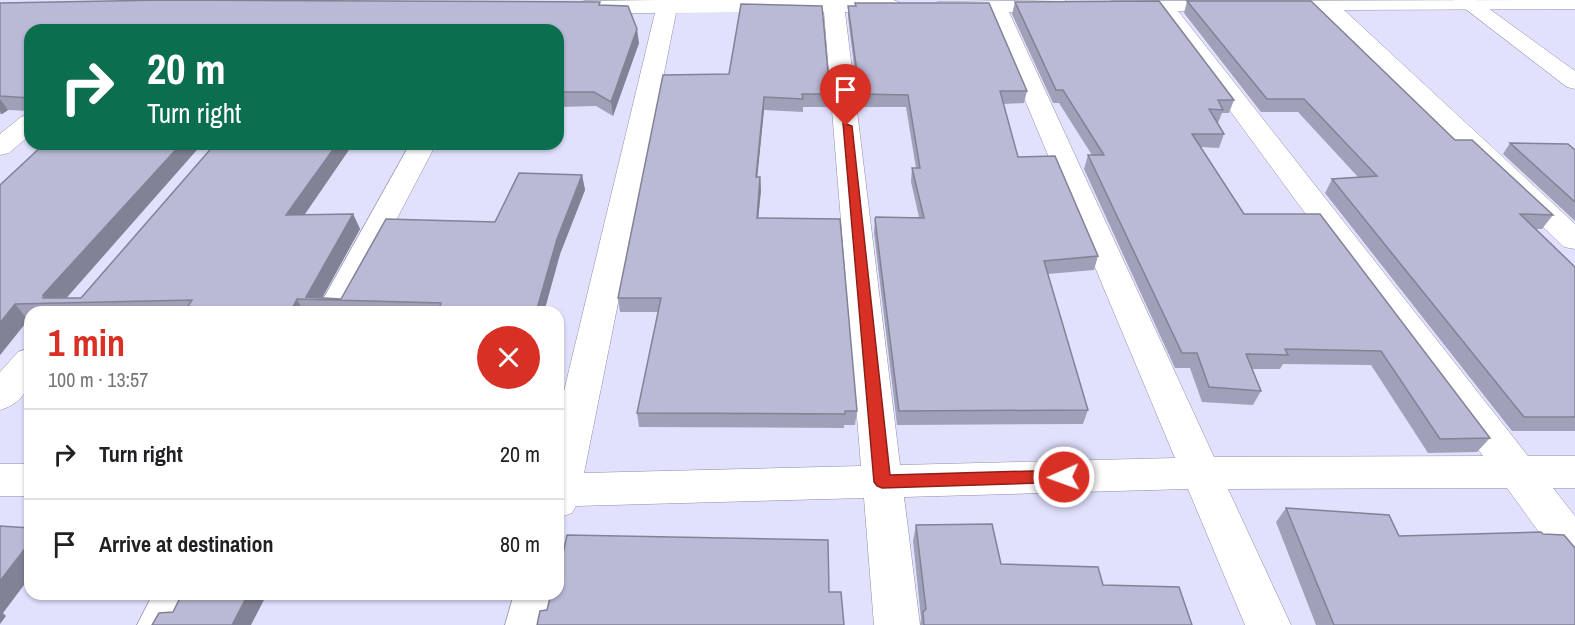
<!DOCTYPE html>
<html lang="en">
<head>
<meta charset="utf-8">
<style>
	:root { --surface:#fff; --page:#f6f6f6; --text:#202124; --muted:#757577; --line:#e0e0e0; --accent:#d93025 }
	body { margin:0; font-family:"Archivo Narrow",sans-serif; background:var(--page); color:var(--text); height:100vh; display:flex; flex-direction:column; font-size:22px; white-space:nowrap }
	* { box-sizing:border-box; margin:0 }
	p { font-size:20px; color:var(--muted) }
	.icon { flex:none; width:33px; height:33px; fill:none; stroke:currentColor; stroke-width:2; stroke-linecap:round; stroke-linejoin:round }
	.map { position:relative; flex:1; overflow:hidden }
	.details { position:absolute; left:24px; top:306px; width:540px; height:294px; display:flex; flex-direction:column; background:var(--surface); border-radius:18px; box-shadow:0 2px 4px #0004 }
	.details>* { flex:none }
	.guide { position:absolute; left:24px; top:24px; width:540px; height:126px; border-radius:18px; box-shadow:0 2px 4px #0004; background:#0b6e4f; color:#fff; overflow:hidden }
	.pin { position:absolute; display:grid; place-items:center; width:51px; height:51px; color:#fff; margin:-62px -26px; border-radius:50% 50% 50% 0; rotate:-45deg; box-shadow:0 0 6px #0007 }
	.pin .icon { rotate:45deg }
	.me { position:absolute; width:66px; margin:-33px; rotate:268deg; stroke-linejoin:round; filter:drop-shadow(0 0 4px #0008) }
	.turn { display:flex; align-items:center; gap:21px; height:126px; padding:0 24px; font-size:27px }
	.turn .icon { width:78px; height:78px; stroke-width:2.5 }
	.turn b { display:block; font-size:42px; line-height:51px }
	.round { display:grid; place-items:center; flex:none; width:63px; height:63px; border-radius:32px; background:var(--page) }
	.overview { display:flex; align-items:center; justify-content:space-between; height:102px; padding:0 24px }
	h1 { font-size:36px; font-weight:700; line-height:45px; color:var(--accent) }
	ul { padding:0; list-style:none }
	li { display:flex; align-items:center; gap:18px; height:90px; padding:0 24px; border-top:2px solid var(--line) }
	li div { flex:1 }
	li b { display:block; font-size:22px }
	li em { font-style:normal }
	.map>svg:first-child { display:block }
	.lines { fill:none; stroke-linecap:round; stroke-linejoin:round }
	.street-casing { stroke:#8e8ea9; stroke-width:1 }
	.secondary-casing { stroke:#8e8ea9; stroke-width:1 }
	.street { fill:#fff; fill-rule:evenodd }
	.secondary { fill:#fff; fill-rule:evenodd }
	.wall { fill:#a0a0b8 }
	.shaded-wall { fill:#828296 }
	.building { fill:#babad6; stroke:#828296; stroke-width:1.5 }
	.route { fill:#d93025; stroke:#8d1f18; stroke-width:1.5 }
</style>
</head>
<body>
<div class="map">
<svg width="1575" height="625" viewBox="0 0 1575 625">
	<rect width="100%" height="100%" fill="#e1e1fe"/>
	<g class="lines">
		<defs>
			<path id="street" d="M333 0H354L330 30H307Z
				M658 0H893L899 2 902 6 899 10 892 12H845L900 465 1175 458 988 12 937 10 934 6 937 2 1065 0 1070 5 1067 9 1060 11 1009 12 1214 457 1483 456 1157 11 1111 9 1108 5 1111 1 1575 0V9L1344 10 1575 224V249L1564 247 1320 10 1178 11 1528 456H1575V488H1553L1575 516V567L1560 561 1507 488 1228 489 1291 625H1245L1188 489 904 497 920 625H874L864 498 576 506 572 513 558 518V416L655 13H584L577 11 574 7 577 3 584 1ZM824 12 861 466 584 473 676 13Z
				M30 114V135L9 153 0 155V134L21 117Z
				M410 144H436L348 312H316Z
				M30 348C30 377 33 400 0 410V372L18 352Z
				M0 464H30V496H0Z
				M153 594H199L184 625H137Z
				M514 594H558L551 625H505Z"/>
			<path id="secondary" d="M1454 0H1477L1575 71V89L1567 87Z"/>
		</defs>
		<use href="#street" class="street-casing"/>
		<use href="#secondary" class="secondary-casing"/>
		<use href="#street" class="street"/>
		<use href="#secondary" class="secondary"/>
	</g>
	<path class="wall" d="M1187 1 1455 140 1553 215 1542 229H1535L1575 267V431H1512L1325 193 1332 179 1358 177 1298 112H1261L1184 13Z
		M600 2V5L639 43 613 116 596 106 558 107V30H30V111L8 110 2 114H0V3Z
		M1015 2 1234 100 1229 113H1222L1218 123H1217L1224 134 1219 148 1201 147 1244 214 1490 438 1477 452 1428 453 1371 365 1283 364 1280 369H1252L1261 391 1253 405 1202 402 1190 368H1175L1084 169 1088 155H1092L1059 103H1053L1012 14Z
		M848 6 1027 91 1024 103 1003 104 1018 157 1098 256 1094 270 1048 274 1088 410 1083 424 897 425 874 233 875 219 919 217 911 182 912 168H916L906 107H859L848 17Z
		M729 74 830 94 829 107H803V112L764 110 757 177H760L761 190 758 218 857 411 855 425H844V428L639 427 637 413 658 312H620L618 298Z
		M1510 143 1575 150V221L1503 154Z
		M44 144H202L66 298H81L353 144 304 215 353 214 360 229 322 298 341 299 495 222 582 175 585 190 560 254 544 312H30V320H28L0 355V185Z
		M1286 508 1399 536 1575 625H1316L1276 522Z
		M916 525 1001 564 1103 585 1192 625H920L921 618 913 541Z"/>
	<path class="shaded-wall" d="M637 29 639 43 613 116 611 102Z
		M764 97V110L756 190V177Z
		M0 99 8 110 2 114 0 111Z
		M181 144H202L62 303H50L43 295Z
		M337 144H353L294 230 286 215Z
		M582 175 585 190 560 254 544 312H536L557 239Z
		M760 177 761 190 757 232V218Z
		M353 214 360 229 321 300 306 297Z
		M297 299 304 312H290Z
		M15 304 28 320 0 355V323Z
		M30 542V577L3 613 6 616 0 624V581Z
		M248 594H267L251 625H232Z"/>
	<path class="building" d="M165 0 600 2 599 5 628 6 637 29 611 102 594 92H558V30H30V98L0 96V3Z
		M1159 1 1234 100H1218L1223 110 1209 109 1224 134H1192L1244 214H1320L1490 438 1440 439 1381 351 1285 349 1288 355 1246 354 1261 391 1209 387 1197 353H1182L1088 155H1104L1063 90H1056L1015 2Z
		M1187 1H1311L1455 140H1472L1553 215 1520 214 1575 267V417H1524L1332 179 1377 176 1304 99H1267Z
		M855 3H989L1027 91H1000L1018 157 1055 156 1098 256 1044 261 1088 410 899 411 875 219 876 217 924 218 912 168H920L908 95 860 94 848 6H856Z
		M741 4 822 6 830 94H802L803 99 764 97 756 177H760L757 218 840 219 857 411H845V414L637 413 661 298H618L663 75 729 74Z
		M1510 143 1568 144 1575 150V202Z
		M44 144H181L43 295V298H81L215 144H337L286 215 353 214 306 297 341 299 386 219 495 222 519 173 582 175 557 239 536 312H438L441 303 297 299 290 312H184L192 300 15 304 0 323V185Z
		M1286 508 1389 515 1399 536 1541 532 1543 534 1564 535 1575 548V625H1334Z
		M992 524 1001 564 1098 567 1103 585 1179 587 1192 625H924L923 612 926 609 916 525Z
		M0 526 30 528V542L0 581Z
		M567 535 828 540 829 592H841L844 625H537L540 611 547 610 551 594H558V577Z
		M182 594H248L232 625H152L159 613 173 612Z"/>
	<path class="route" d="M843 123 852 126 890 475 1064 470 1070 472 1073 477 1070 482 882 488 877 486 874 482Z"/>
</svg>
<div class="pin" style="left:846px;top:126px;background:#d93025"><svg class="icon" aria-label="arrive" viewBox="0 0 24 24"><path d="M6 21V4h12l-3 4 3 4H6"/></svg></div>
<svg class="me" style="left:1064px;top:477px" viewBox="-20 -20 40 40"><circle r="17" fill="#d93025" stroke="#fff" stroke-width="3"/><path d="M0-11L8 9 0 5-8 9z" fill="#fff"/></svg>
<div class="guide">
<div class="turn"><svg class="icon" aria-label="right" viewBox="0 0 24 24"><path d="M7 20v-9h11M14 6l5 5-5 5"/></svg><div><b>20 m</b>Turn right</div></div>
</div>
<section class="details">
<div class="overview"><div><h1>1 min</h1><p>100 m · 13:57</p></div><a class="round" style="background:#d93025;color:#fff"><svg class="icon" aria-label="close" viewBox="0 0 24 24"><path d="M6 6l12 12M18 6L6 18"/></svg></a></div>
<ul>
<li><svg class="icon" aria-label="right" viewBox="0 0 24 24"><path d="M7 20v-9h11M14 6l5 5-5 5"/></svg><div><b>Turn right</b></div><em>20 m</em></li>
<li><svg class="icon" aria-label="arrive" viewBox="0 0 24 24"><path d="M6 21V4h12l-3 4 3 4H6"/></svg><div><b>Arrive at destination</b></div><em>80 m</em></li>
</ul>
</section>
</div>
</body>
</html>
